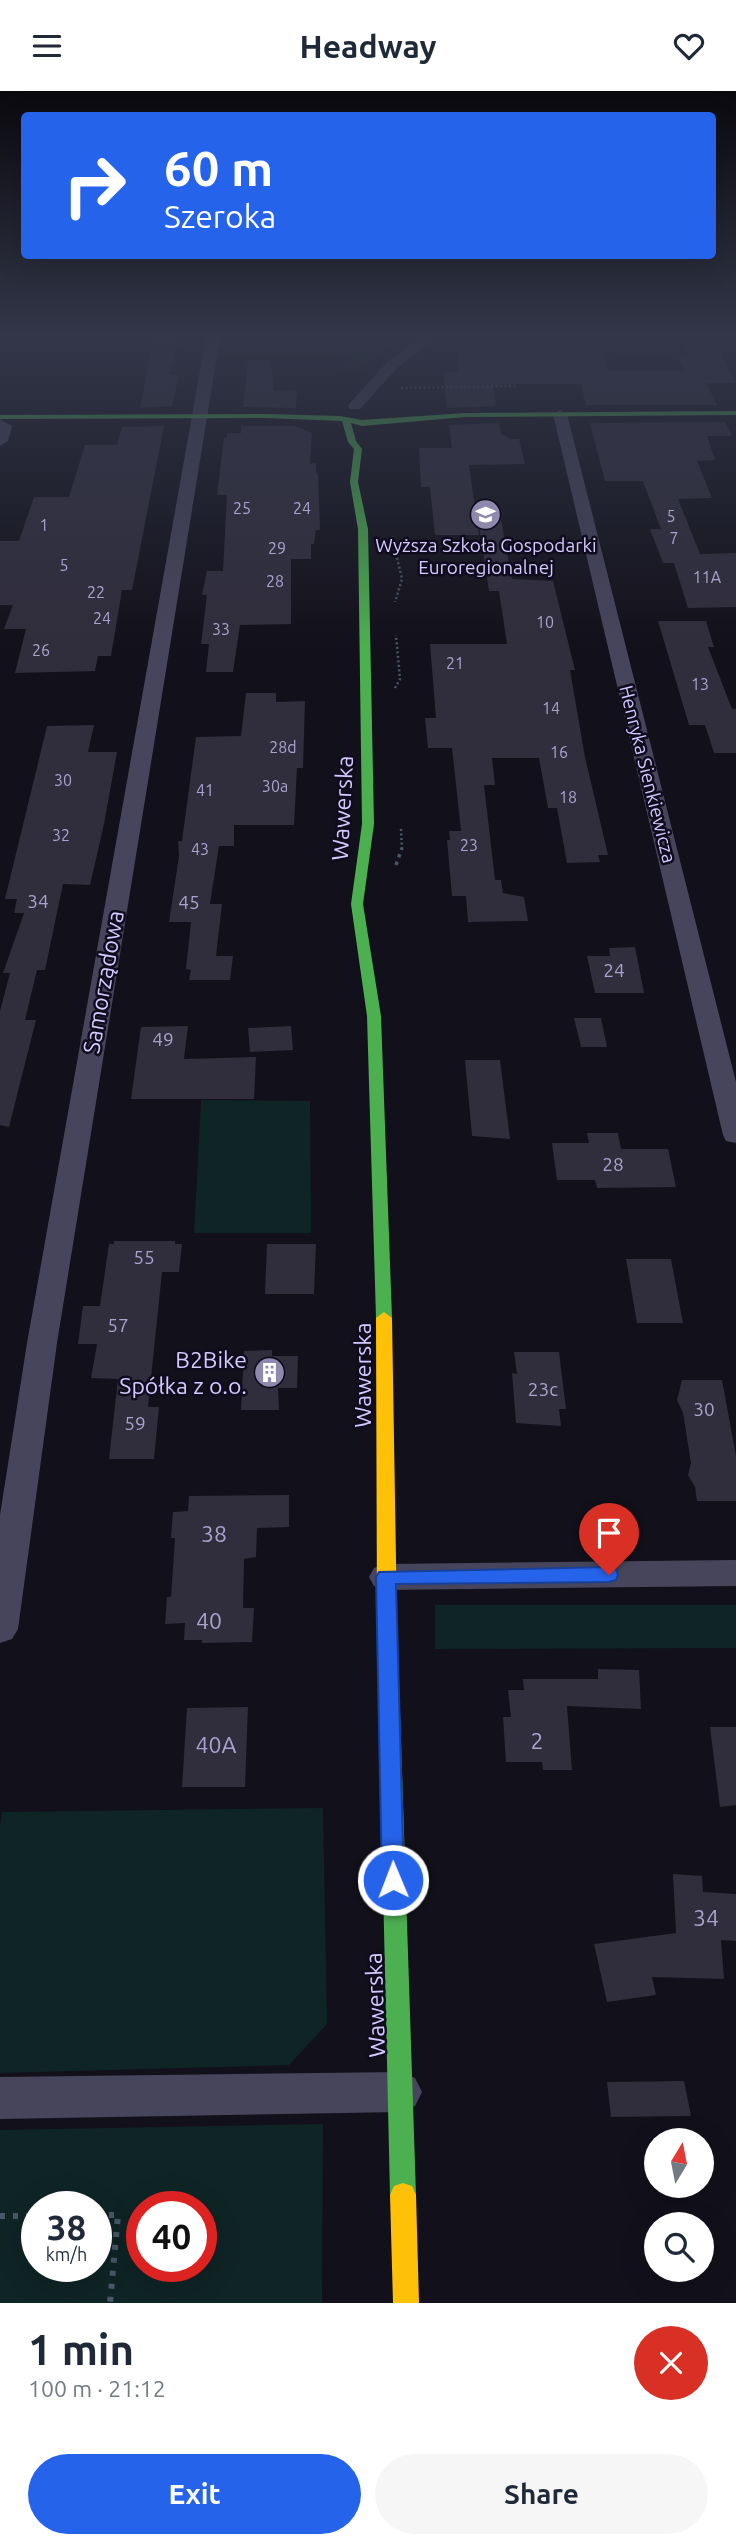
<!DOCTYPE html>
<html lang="en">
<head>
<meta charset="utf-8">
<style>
	:root { --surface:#fff; --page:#f6f6f7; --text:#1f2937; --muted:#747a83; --accent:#2563eb }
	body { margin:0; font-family:Ubuntu,sans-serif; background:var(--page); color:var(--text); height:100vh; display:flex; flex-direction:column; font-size:26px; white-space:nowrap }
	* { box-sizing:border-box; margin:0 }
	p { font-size:23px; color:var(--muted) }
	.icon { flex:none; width:38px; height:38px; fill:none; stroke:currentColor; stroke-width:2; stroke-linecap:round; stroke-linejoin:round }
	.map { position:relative; height:2212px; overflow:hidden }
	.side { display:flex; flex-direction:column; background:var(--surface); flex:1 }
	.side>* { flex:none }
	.top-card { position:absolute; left:21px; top:21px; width:695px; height:147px; border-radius:7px; box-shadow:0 7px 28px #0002; background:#2563eb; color:#fff; overflow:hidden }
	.needle { width:46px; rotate:10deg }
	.tools { position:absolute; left:644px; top:2037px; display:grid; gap:14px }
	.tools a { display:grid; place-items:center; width:70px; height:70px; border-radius:50%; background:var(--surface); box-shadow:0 7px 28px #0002; font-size:35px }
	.speed { position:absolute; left:21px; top:2100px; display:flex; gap:14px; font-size:35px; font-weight:700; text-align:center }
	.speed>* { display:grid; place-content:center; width:91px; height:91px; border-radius:50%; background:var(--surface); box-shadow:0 7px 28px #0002; line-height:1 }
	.speed small { font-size:18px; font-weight:400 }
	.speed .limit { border:10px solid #d22; background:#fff; color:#111 }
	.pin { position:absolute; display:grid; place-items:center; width:60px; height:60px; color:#fff; margin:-72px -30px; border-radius:50% 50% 50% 0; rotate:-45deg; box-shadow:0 0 7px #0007 }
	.pin .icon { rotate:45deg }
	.me { position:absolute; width:77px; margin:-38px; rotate:359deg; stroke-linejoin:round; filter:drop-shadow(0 0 5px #0008) }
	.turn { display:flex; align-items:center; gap:24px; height:147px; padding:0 28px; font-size:32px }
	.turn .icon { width:91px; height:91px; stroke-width:2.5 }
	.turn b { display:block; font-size:49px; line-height:60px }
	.round { display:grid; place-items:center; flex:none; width:74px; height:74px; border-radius:37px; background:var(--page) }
	.summary { display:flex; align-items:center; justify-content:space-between; height:119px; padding:0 28px }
	h1 { font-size:42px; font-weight:700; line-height:52px }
	.button { display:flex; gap:14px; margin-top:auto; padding:14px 28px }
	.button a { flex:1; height:80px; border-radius:42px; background:var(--accent); color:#fff; font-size:28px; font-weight:700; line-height:80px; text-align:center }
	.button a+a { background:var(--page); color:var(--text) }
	header { display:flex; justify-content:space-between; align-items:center; height:91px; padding:0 28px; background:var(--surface); font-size:32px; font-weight:700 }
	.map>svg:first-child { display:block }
	.green { fill:#0f2425; fill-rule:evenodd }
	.building { fill:#302d3c }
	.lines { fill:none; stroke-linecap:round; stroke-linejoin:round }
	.path-far2 { stroke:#4a5766; stroke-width:2.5; stroke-dasharray:2 2.5; stroke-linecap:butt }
	.path-far1 { stroke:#4a5766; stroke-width:3.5; stroke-dasharray:3.5 4.5; stroke-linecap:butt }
	.path { stroke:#4a5766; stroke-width:6; stroke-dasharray:5 8; stroke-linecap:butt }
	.street { fill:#47455b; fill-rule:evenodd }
	.fast { fill:#4caf50; fill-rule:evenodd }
	.slow { fill:#ffc107; fill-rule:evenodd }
	.route { fill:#2563eb; stroke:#184099; stroke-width:2 }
	.labels { text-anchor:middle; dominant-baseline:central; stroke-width:5; stroke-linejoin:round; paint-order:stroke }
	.far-number-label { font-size:16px; fill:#aaa3ce }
	.far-poi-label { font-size:19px; fill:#d3cafe; stroke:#100c1e }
	.far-street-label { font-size:19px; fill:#d3cafe; stroke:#100c1e }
	.number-label { font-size:19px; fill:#aaa3ce }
	.street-label { font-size:23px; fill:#d3cafe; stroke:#100c1e }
	.poi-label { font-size:23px; fill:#d3cafe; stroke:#100c1e; text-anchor:end }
	.near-number-label { font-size:23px; fill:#aaa3ce }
</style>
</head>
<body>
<header><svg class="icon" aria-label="menu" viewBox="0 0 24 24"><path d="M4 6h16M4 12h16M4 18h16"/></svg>Headway<svg class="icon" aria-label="heart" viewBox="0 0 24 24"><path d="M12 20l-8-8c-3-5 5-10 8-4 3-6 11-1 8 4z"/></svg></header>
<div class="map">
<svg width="736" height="2212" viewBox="0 0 736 2212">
	<rect width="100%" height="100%" fill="#12101a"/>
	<path class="green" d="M225 246H402L362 276 361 280 340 278 354 266 223 267Z
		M615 246H670L678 266H620Z
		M201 1009 310 1010 311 1142H194Z
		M435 1514H736V1557L435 1558Z
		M323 1717 327 1933 289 1974 0 1982V1735L2 1721Z
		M323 2033 322 2212H0V2039ZM37 2116H96V2175H37ZM142 2116H201V2175H142Z"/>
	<path class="building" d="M154 246H179L170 284H179L172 315 140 317Z
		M685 253H716L718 256 736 292H706L717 314H586L581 293H523L493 294 496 315 447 317 443 282 459 281 457 262 602 261 608 280H684L678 266H688Z
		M248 269H271L274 300 297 299 296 317 243 316Z
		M725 331 732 345H707L715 369 697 370 712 407 678 408 700 463 736 462V516L688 517 674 472H663L650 438H661L643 390H605L590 332Z
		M499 332 501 343 511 348H519L525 373 469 374 479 444H435L430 396H421L419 357H452L449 334Z
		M164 335 132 499H122L111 565H98L95 580 15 582 26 538H4L13 514H0V450H19L34 406H69L85 354H117L122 336Z
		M241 335H295L312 342 310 373 316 372V381L318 383 320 439H316L314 453H311V468H291V533L240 534 233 581H206L209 553H201L207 504H202L207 480H223L227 404H217L224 347H227V342H241Z
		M500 424 512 488 553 490 575 579H570L585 666 608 764H598L600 771 567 772 557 717H548L539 667H492L495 694H484L495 789H501L503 802 524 806 528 830 468 831 466 805H452L447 749H450L449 740H461L452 657H428L425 627H436L430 553H507L499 500H489L478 428Z
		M658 530H706L714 556H708L732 618H736V662H714L705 634H689Z
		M246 602H276V611L305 610 303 677H297L294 734H234V755H219L210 813H222L216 865H233L230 889H189L191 879 186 878 191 831H169L179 765 178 750H182L196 646 241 645Z
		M94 634 88 661H117L104 733 90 794 63 793 45 879H37L25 929H36L9 1036 0 1034V920L10 882H3L24 822H14L17 808H5L47 635Z
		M635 856 644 902H595L587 865H610L609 857Z
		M574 927H601L607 956H581Z
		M188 935 184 968 256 966 254 1008H131L141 936Z
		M291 935 293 959 250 961 248 937Z
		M465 969H500L510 1048 472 1045Z
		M587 1042H618L621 1058H668L676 1096 597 1097 595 1089H557L552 1052H589Z
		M114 1150H175V1153H182L179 1181H162L148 1316H159L154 1368H109L118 1288 91 1287 97 1253H78L83 1215H100L109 1153H114Z
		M267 1153H316L314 1203H265Z
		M626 1168H671L683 1232H637Z
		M272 1259V1265H298L297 1297H278L279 1319H241L244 1260Z
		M514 1261H559L566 1318H559L561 1335 516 1332 512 1282 517 1283Z
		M682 1289H722L736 1365V1410H697L695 1396 688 1384 691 1372 683 1322 677 1309Z
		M289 1404V1436L257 1437 256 1466 244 1468 243 1517H254L252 1551 202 1552V1549H184L185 1532 165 1533 167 1506H171L175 1447H171L173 1421 188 1420 189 1405Z
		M598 1578 639 1579 641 1618 567 1615 572 1679H543L542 1671H506L503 1626H511L508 1599H524L523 1588H598Z
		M248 1616 245 1696H182L187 1617Z
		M710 1636H736V1714L720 1716Z
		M673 1783 702 1785 703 1801 736 1803V1850L721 1849 724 1888 652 1886 656 1904 607 1911 594 1853 676 1842Z
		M684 1990 691 2025 611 2026 607 1991Z"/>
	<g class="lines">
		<path class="path-far2" d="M401 297 516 295
			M392 445 402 488 395 511
			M395 597 400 588 396 544
			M401 738 402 759"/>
		<path class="path-far1" d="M396 774 402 757"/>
		<path class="path" d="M96 2124H118L110 2212
			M0 2125H37"/>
		<path class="street" d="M206 246H220L57 1252 18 1538 12 1548 0 1552V1424L27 1252Z
			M421 246H436L397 277 360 318H350L348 315 350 312 387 271Z
			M560 319 567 323 736 991V1052L726 1050 723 1044 553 323Z
			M0 328 12 335 8 350 0 355Z
			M736 1469V1495L386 1499 374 1495 369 1486 374 1477 386 1473Z
			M400 1981 415 1987 422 2001 415 2015 400 2021 0 2028V1986Z"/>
		<path class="fast" d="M736 320V324L465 326 362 335 351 332 356 350 362 358 358 391 368 438 374 733 363 813 381 925 392 1227 390 1231H378L376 1227 367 925 351 813 362 733 358 438 350 391 354 358 348 351 342 330 266 327 0 328V324L266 323 340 325 362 329 465 322Z
			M387 1522 394 1525 397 1530 416 2104 412 2113 403 2116 394 2113 390 2104 377 1530 380 1525Z"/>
		<path class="slow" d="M384 1221 392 1227 397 1530 394 1535 387 1538 380 1535 377 1530 376 1227Z
			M403 2092 412 2095 416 2104 419 2212H393L390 2104 394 2095Z"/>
	</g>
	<linearGradient id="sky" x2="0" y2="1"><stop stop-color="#0a090e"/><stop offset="0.44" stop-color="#333749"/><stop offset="1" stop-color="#333749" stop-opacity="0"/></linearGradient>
	<rect width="736" height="555" fill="url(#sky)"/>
	<path class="route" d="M609 1476 616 1478 618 1484 616 1489 609 1491 396 1493 404 1789 401 1796 393 1799 385 1796 382 1789 376 1486 379 1481Z"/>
	<defs>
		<symbol id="university-disc" viewBox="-11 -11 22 22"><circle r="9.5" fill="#8f89ae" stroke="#100c1e"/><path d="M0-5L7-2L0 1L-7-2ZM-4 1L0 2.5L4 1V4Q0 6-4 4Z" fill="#fff"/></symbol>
		<symbol id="building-disc" viewBox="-11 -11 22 22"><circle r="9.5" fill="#8f89ae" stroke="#100c1e"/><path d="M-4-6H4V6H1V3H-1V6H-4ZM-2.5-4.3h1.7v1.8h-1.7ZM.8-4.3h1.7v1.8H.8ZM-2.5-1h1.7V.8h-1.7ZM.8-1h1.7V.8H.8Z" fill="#fff"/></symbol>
	</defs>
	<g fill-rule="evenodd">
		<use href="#university-disc" x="468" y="406" width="35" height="35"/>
		<use href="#building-disc" x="252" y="1264" width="35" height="35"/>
	</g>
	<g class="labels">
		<g class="far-number-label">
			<text x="242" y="417">25</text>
			<text x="302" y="417">24</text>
			<text x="671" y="425">5</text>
			<text x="44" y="434">1</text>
			<text x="674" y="447">7</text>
			<text x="277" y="457">29</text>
			<text x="64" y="474">5</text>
			<text x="707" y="486">11A</text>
			<text x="275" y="490">28</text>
			<text x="96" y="501">22</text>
			<text x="102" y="527">24</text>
			<text x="545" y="531">10</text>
			<text x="221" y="538">33</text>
			<text x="41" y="559">26</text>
			<text x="455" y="572">21</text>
			<text x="700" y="593">13</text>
			<text x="551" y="617">14</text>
			<text x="283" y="656">28d</text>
			<text x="559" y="661">16</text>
			<text x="63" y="689">30</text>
			<text x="275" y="695">30a</text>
			<text x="205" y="699">41</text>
			<text x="568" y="706">18</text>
			<text x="61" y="744">32</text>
			<text x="469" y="754">23</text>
			<text x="200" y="758">43</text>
		</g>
		<g class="far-poi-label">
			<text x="486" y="454">Wyższa Szkoła Gospodarki<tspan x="486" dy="22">Euroregionalnej</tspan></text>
		</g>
		<g class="far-street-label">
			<text transform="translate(648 683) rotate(76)">Henryka Sienkiewicza</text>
		</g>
		<g class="number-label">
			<text x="38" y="810">34</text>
			<text x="189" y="811">45</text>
			<text x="614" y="879">24</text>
			<text x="163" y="948">49</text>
			<text x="613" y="1073">28</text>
			<text x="144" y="1166">55</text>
			<text x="118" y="1234">57</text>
			<text x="543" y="1298">23c</text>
			<text x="704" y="1318">30</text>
			<text x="135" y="1332">59</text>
		</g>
		<g class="street-label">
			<text transform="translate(342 717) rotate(-87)">Wawerska</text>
			<text transform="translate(103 891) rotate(-80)">Samorządowa</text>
			<text transform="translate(362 1284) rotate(-90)">Wawerska</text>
			<text transform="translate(375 1914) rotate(-92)">Wawerska</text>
		</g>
		<g class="poi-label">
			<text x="247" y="1268">B2Bike<tspan x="247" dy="26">Spółka z o.o.</tspan></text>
		</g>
		<g class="near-number-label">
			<text x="214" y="1442">38</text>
			<text x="209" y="1529">40</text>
			<text x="537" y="1649">2</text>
			<text x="216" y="1653">40A</text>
			<text x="706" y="1826">34</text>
		</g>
	</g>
</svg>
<div class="tools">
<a><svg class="needle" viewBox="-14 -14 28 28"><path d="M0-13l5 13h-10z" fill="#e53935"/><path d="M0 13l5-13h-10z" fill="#747a83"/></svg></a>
<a><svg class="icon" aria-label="search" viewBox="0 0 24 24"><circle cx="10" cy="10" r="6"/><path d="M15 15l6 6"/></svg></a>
</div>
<div class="speed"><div>38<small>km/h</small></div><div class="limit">40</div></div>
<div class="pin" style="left:609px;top:1484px;background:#d93025"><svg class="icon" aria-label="arrive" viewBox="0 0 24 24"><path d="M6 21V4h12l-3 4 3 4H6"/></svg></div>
<svg class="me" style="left:393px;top:1789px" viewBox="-20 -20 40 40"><circle r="17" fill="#2563eb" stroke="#fff" stroke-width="3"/><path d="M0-11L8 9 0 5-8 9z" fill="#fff"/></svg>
<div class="top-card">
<div class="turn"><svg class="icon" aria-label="right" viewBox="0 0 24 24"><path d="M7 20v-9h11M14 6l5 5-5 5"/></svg><div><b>60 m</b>Szeroka</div></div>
</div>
</div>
<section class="side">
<div class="summary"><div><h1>1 min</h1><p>100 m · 21:12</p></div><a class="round" style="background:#d93025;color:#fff"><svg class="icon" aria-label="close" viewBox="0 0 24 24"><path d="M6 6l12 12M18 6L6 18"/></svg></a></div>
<div class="button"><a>Exit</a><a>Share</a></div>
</section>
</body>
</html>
